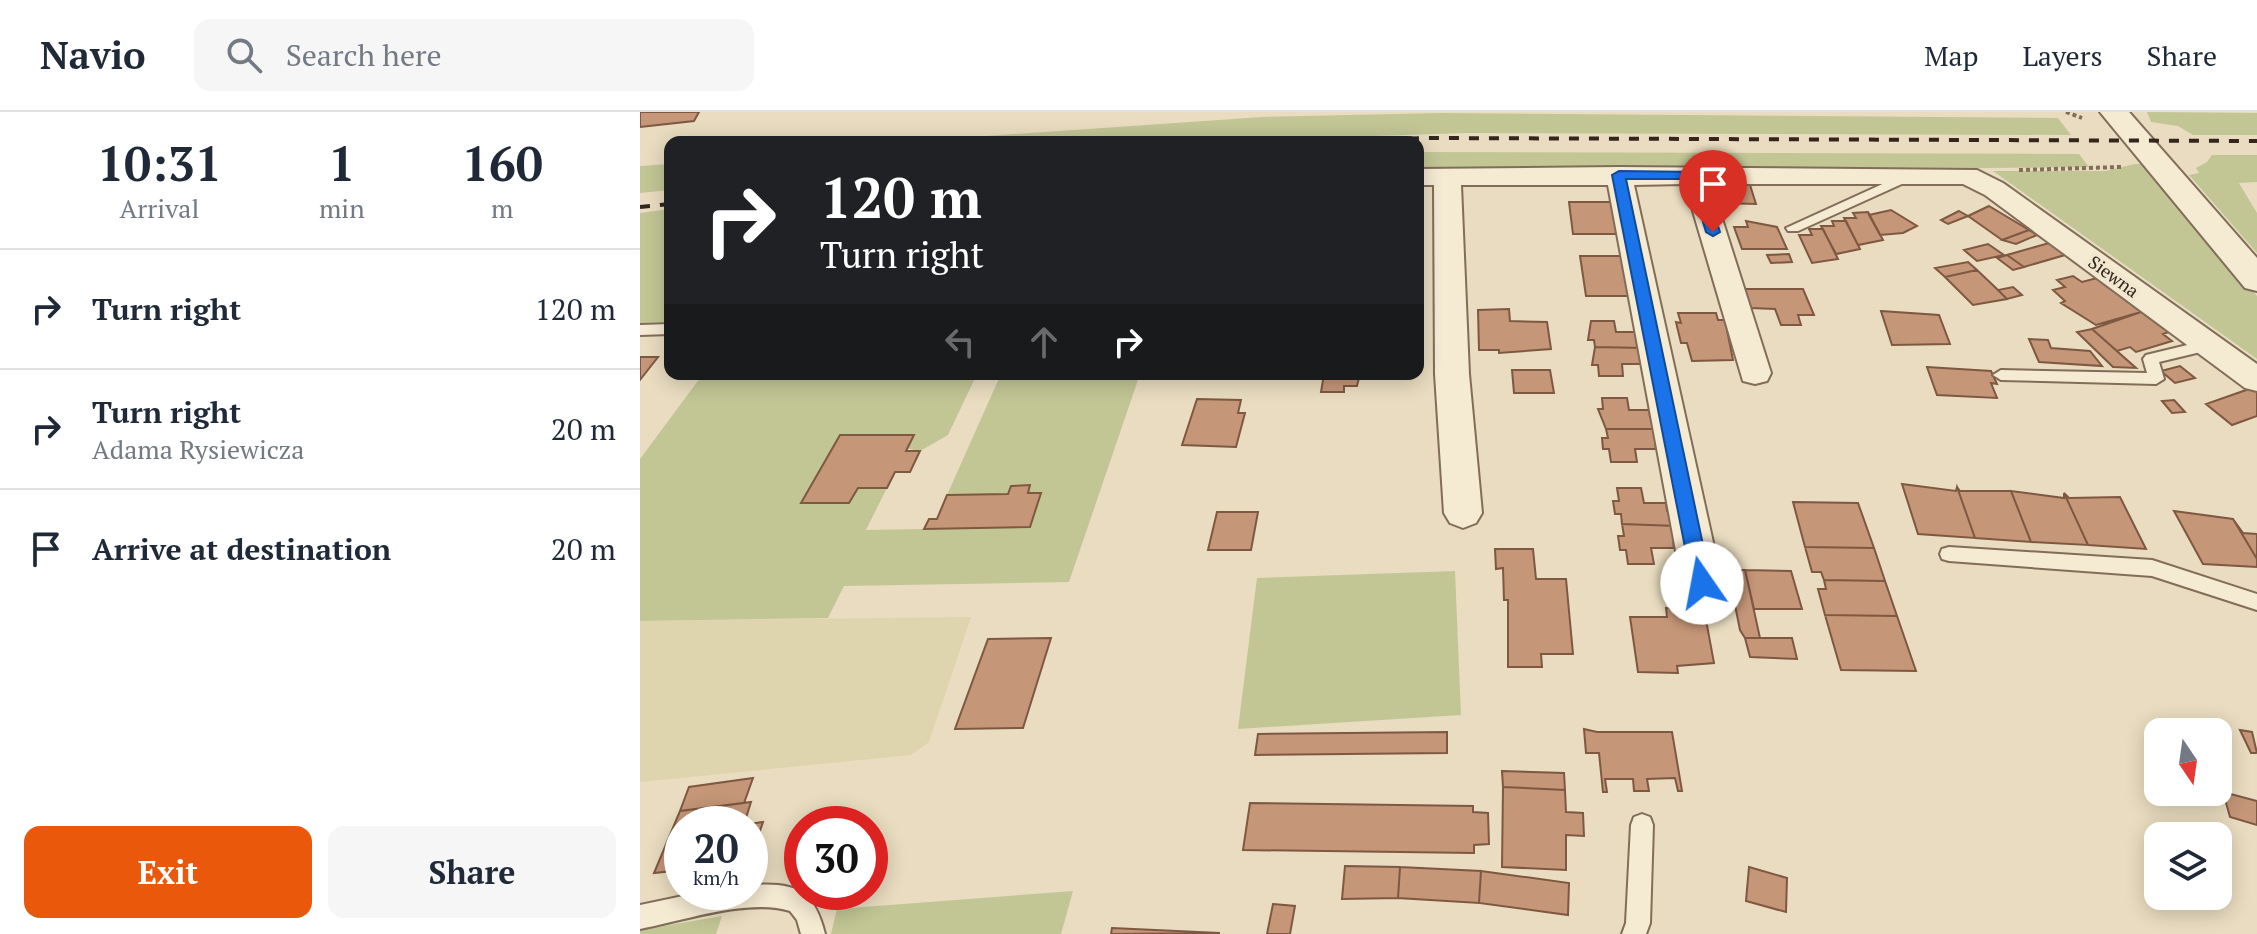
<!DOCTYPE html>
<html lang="en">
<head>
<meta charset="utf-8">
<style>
	:root { --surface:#fff; --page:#f6f6f7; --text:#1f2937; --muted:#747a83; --line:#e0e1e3; --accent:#ea580c }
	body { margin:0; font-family:"PT Serif",serif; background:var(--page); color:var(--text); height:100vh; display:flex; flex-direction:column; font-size:30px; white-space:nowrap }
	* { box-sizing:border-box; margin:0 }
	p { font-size:26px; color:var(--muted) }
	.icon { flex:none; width:44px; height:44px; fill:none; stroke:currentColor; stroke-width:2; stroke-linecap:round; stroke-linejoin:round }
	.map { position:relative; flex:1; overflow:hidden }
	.drawer { display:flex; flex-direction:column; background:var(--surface); width:640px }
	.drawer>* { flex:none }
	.guide { position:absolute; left:24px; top:24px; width:760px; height:244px; border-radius:16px; box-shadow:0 4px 20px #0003; background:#202124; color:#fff; overflow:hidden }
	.needle { width:52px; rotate:167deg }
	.tools { position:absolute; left:1504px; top:606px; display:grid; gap:16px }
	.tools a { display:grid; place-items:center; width:88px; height:88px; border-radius:16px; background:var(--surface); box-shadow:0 4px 20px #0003; font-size:40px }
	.speed { position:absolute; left:24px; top:694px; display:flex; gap:16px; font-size:40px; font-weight:700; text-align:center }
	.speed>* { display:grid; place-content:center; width:104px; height:104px; border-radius:50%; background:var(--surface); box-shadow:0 4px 20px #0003; line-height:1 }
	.speed small { font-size:20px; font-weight:400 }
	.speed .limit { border:12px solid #d22; background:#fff; color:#111 }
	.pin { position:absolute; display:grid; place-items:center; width:68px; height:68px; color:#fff; margin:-82px -34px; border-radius:50% 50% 50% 0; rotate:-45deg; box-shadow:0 0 8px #0007 }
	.pin .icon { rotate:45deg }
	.me { position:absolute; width:88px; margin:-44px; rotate:348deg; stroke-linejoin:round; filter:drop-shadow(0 0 6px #0008) }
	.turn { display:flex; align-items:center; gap:28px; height:168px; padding:0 24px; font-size:36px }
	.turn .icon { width:104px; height:104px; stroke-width:2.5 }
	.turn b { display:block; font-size:56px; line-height:68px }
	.lanes { display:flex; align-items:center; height:76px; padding:0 24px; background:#0003; justify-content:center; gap:40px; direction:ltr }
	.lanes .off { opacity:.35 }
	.eta { display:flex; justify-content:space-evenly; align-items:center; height:136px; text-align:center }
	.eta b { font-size:48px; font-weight:800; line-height:56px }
	.action { display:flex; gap:16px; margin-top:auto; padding:16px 24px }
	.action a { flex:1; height:92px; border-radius:16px; background:var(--accent); color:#fff; font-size:32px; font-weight:800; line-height:92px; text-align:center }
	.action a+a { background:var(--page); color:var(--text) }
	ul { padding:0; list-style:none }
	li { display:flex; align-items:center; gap:24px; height:120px; padding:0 24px; border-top:2px solid var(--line) }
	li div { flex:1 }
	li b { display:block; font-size:30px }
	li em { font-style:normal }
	header { display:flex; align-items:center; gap:48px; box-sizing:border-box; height:112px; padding:0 40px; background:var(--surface); border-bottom:2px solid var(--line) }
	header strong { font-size:38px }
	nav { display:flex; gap:44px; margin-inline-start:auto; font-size:28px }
	.search { width:560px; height:72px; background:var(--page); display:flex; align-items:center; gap:20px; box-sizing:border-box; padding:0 28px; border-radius:16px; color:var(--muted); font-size:30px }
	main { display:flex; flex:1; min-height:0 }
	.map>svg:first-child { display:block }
	.farmland { fill:#ded5ae }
	.green { fill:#c2c695 }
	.building { fill:#c59678; stroke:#7e5841; stroke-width:2 }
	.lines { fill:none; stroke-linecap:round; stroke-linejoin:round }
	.service-casing { stroke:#816d59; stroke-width:4 }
	.minor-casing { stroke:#816d59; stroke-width:4 }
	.tertiary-casing { stroke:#816d59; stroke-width:4 }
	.path { stroke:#816d59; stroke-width:4; stroke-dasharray:4 3; stroke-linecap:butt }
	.service { fill:#f5ead2; fill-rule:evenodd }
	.minor { fill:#f5ead2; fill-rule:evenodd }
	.tertiary { fill:#f5ead2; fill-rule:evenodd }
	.rail { stroke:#32261d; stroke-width:4; stroke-dasharray:10 10; stroke-linecap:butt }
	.route { fill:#1a73e8; stroke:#114b97; stroke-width:2 }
	.labels { text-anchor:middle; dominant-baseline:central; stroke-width:8; stroke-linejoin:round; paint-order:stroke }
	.far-street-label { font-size:18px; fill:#32261d; stroke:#f2e7cf }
</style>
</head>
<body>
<header>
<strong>Navio</strong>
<div class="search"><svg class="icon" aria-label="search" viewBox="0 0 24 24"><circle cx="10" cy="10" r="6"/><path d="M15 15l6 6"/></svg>Search here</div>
<nav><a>Map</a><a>Layers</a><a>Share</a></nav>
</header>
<main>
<section class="drawer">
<div class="eta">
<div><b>10:31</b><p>Arrival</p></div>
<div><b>1</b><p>min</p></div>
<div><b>160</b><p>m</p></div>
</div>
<ul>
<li><svg class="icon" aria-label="right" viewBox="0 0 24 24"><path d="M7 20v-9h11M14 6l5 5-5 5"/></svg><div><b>Turn right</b></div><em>120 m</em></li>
<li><svg class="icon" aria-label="right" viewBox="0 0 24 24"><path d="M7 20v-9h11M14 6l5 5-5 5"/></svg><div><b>Turn right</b><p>Adama Rysiewicza</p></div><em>20 m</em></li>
<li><svg class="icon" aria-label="arrive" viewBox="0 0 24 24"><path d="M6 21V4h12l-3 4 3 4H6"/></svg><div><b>Arrive at destination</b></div><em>20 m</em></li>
</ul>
<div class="action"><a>Exit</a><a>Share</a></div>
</section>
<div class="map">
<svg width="1617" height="822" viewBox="0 0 1617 822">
	<rect width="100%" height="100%" fill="#e9dcc0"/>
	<path class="farmland" d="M331 505 289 630 271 643 0 670V509Z"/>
	<path class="green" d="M1507 0 1617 1V23H1553L1538 14 1511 10Z
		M801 1 1418 6 1431 23 829 21 544 30H260L622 5Z
		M778 40 1439 42 1449 55 778 62Z
		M1572 43H1617V70L1599 71 1617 101V141L1549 63 1559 61 1556 56 1567 50Z
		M30 52V78L0 81V54Z
		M1495 52H1504L1617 184V247L1353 59H1466Z
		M30 97V210L0 211V101Z
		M63 262H337L308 323 280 339 200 323 161 391H209L218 376H247L226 418 390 415 401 382 388 381 389 374 368 382 307 383 361 262H500L429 470 204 474 188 506 0 509V347Z
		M815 459 821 603 598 617 617 466Z
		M433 779 421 822H191L197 797Z
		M82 804 76 822H0V818Z"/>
	<path class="building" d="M0 0H59L54 9 0 15Z
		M1076 73H1110L1116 92 1081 91Z
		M929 90H972L978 122H933Z
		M1349 94 1389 118 1362 128 1328 104Z
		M1251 98 1277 114 1263 121 1240 123 1229 103Z
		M1319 99 1328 104 1308 112 1301 108Z
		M1228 100 1243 128 1218 133 1204 106H1216L1213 101Z
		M1106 109 1137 115 1147 137H1102L1094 115H1108Z
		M1192 109H1206L1220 137 1196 142 1181 114H1194Z
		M1169 117H1183L1198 147 1172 151 1159 123H1172Z
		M1389 118 1397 123 1376 132 1362 128Z
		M1409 131 1425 143 1384 155 1367 143Z
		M1348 132 1364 143 1337 149 1324 138Z
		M1149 142 1152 150 1131 151 1127 143Z
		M1367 143 1384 155 1373 158 1357 146Z
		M940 144H981L989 184H946Z
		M1328 150 1337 158 1305 165 1295 156Z
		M1337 158 1358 178 1367 187 1333 193 1305 165Z
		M1433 164 1442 170 1457 166 1501 200 1456 213 1421 191 1425 189 1413 178 1425 175 1417 168Z
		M1373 175 1382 183 1367 187 1358 178Z
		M1104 177H1163L1174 203H1158L1161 213H1141L1135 197 1111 196Z
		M869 197 870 209 907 210 911 237 859 241V238H839L838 198Z
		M1241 199 1299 203 1310 232 1252 233Z
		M1501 200 1529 220 1523 222 1532 229 1496 240 1490 235 1477 239 1452 217Z
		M1038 201H1076L1078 208H1085L1093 248 1052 249 1047 231H1041L1036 210 1041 211Z
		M951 209H974L976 220H995L1004 236 955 235 954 228H948Z
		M1452 217 1496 256 1473 255 1437 220Z
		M1389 227 1408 228 1411 236 1450 239 1462 254 1399 250Z
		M955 235 1004 236 1001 252H982L983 264H959L958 253H952Z
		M0 245H18L0 268Z
		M1540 254 1555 266 1535 271 1521 259Z
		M1287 255 1351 259 1357 272 1351 271 1357 286 1297 283Z
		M872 258H910L914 281H874Z
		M684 262H760V267L719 266 717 274H704V280H681Z
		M1612 276 1617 280V304L1592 313 1566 292Z
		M962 286H987L989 298H1009L1010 305H1017L1019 317H966L958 297H963Z
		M557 287 601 288 598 301H605L596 335 542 333Z
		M1534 288 1545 300 1532 301 1522 289Z
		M966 317H1019L1022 329 1015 330 1016 337H995L997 350H971L969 337H963L962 326H968Z
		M200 323H274L266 339H280L270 360H255L247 376H218L209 391H161Z
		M1262 372 1316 379 1317 375 1335 426 1278 422Z
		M390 373 388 381H401L390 415 284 417 289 407H297L307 383 368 382 371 374Z
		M1317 375 1320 379H1371L1391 430 1335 426Z
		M977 376H1001L1004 391H1026L1027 399H1034L1037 414 982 412 981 402H975L973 389H979Z
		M1371 379 1424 386V381L1448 433 1391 430Z
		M1424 381 1429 386 1480 385 1506 437 1448 433Z
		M1153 390 1218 391 1234 436 1165 435Z
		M1534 399 1593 407 1617 447V455L1563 452Z
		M577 400H618L611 438H568Z
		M1593 407 1603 421 1617 422V447Z
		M982 412 1037 414 1040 428H1033L1034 436H1011L1014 452H988L986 438H980L978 424H984Z
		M1165 435 1234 436 1245 469 1184 468 1181 460H1172Z
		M855 437H893L896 467H926L933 542H901L902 555H868V488H864L863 456 856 457Z
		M1088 458H1105L1120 526H1105L1100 518Z
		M1105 458 1151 459 1162 497H1114Z
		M1184 468 1245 469 1257 504 1185 503 1178 477H1186Z
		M1026 496 1064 497 1074 551 1037 554 1038 561 998 560 990 505H1027Z
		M1185 503 1257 504 1276 559 1201 558Z
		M411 526 383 616 315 617 348 527Z
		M1105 526H1152L1157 547 1110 545Z
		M944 617 957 620H1032L1042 679H1038L1035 666 1007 667 1009 679H994L993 667H965L967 680H963L959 641H946Z
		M1600 618 1612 620 1617 641H1611Z
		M807 620V641L615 643 618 622Z
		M862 659 924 661 925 678 863 675Z
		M113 666 104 691 40 699 49 675Z
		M863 675 925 678 926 700 943 701 944 724 926 723V758L862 755Z
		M1583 680 1617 689V713L1590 705Z
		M111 690 104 712H42V758L14 761 40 699Z
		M610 691 833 694V700L848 701 849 732 834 733V741L603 738Z
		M123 710 110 748 109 712Z
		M705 754 760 755 758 786 702 787Z
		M760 755 841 759 839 791 758 786Z
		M1109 755 1147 766 1146 800 1106 789Z
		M841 759 929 771 928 803 839 791Z
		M633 792 655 794 650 822H627Z
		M472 816 580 821 471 822Z"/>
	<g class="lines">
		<defs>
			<path id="service" d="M1271 59 1275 60V66L1158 119H1148L1146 116Z
				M30 212V222L0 223V213Z
				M1568 228 1573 229V237L1519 250 1524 267 1516 272 1361 268 1353 263 1361 258 1507 261 1503 247 1506 243Z
				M1309 435 1512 448 1617 482V498L1512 464 1309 449 1302 447 1300 442 1302 437Z
				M1002 702 1010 705 1013 713 1010 811 1006 822H982L986 811 991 713 994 705Z
				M110 773C155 770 174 777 185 822H161L157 808 150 799C108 786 43 809 0 817V793L62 780H110Z"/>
			<path id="minor" d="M979 55 1337 58 1363 71 1617 252V279L1605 276 1345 83 1323 72H1071L1131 261 1127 269 1115 272 1103 269 1045 72 994 73 1082 471 1076 483 1062 488 1048 483 1042 471 968 73H821L829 262 842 401 836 411 823 416 810 411 804 401 795 262 794 73H778V57Z"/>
			<path id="tertiary" d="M1460 0H1489L1617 146V179L1605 176Z"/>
		</defs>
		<use href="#service" class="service-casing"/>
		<use href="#minor" class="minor-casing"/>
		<use href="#tertiary" class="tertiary-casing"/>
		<path class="path" d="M1426 0 1442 6
			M1379 58 1481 55"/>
		<use href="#service" class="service"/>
		<use href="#minor" class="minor"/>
		<use href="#tertiary" class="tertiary"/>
		<path class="rail" d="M629 30 787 26 1617 29
			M0 95 30 92"/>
	</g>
	<path class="route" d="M979 59 1060 60 1080 120 1073 124 1066 120 1050 67H986L1071 471 1062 479 1052 471 972 63Z"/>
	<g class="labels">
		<g class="far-street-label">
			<text transform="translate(1474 164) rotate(36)">Siewna</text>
		</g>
	</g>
</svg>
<div class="tools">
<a><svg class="needle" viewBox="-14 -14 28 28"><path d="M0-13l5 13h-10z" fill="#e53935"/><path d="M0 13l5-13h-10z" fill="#747a83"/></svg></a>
<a><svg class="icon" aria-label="layers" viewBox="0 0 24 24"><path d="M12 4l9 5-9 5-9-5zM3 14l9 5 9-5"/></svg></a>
</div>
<div class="speed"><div>20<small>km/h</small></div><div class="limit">30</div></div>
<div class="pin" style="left:1073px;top:120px;background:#d93025"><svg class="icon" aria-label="arrive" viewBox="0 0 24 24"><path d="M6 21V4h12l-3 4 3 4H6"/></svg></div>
<svg class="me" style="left:1062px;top:471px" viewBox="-20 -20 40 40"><circle r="19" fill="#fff"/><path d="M0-13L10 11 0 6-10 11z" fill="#1a73e8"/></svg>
<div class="guide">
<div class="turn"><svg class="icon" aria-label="right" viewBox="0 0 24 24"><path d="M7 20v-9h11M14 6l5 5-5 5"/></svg><div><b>120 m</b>Turn right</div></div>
<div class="lanes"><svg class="icon off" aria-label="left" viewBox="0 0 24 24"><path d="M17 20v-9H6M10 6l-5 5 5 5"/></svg><svg class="icon off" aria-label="ahead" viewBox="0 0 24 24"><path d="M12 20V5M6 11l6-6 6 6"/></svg><svg class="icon" aria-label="right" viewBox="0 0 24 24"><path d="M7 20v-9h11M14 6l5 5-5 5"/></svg></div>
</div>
</div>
</main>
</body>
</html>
